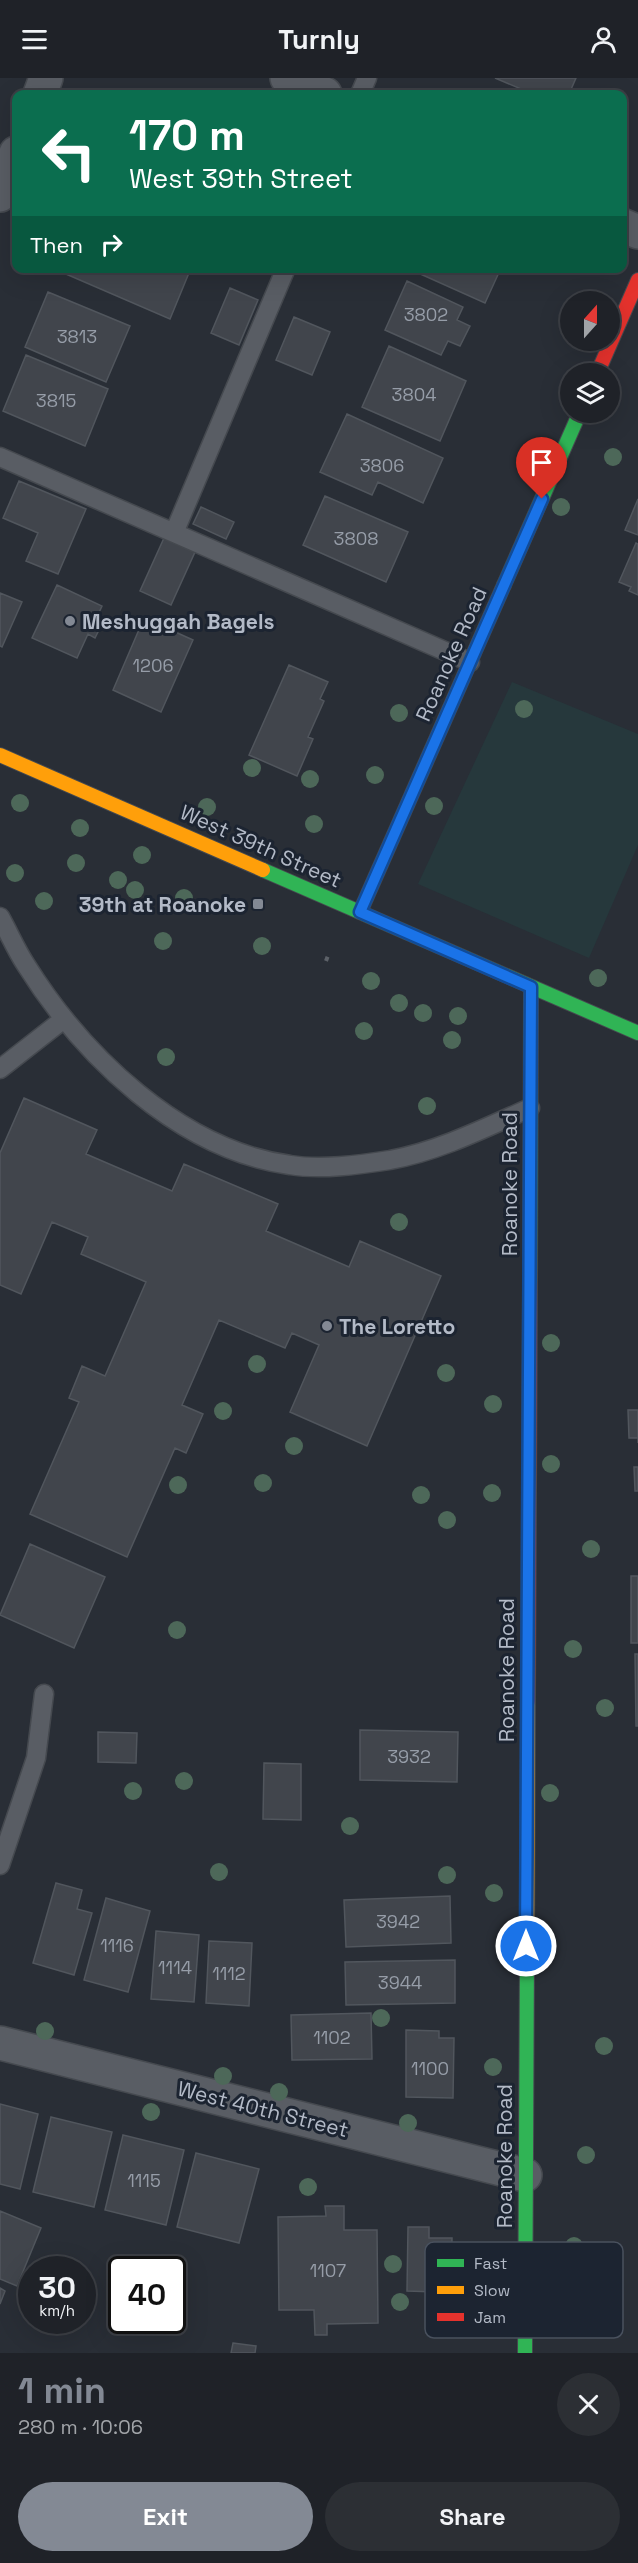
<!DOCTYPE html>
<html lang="en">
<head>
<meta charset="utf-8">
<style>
	:root { --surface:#1f2228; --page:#2c2f34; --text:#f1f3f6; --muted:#a1a4a8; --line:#3c3f45; --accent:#838994 }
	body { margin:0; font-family:"Space Grotesk",sans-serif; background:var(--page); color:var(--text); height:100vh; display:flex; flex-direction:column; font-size:22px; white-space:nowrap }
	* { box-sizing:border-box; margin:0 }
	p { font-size:20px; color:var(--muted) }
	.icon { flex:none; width:33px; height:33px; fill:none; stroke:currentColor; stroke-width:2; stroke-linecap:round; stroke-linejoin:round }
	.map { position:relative; height:2275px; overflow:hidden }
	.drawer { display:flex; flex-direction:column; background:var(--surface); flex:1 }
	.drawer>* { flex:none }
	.guide { position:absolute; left:12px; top:12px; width:615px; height:183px; border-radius:12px; box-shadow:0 6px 24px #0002,0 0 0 2px var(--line); background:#0b6e4f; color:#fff; overflow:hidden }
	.needle { width:39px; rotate:21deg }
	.buttons { position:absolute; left:560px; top:213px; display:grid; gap:12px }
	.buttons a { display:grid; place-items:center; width:60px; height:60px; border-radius:50%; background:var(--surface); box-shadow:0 6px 24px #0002,0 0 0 2px var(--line); font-size:30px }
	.speed { position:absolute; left:18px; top:2178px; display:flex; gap:12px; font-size:30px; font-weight:700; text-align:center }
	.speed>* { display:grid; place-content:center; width:78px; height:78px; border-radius:50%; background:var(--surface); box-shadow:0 6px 24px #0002,0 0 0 2px var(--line); line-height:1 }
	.speed small { font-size:15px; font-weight:400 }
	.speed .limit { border:3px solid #111; border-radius:9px; background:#fff; color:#111 }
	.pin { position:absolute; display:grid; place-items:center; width:51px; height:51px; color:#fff; margin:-62px -26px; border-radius:50% 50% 50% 0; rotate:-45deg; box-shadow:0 0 6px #0007 }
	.pin .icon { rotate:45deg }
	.me { position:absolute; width:66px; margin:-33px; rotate:0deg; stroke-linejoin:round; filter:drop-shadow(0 0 4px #0008) }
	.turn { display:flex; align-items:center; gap:21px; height:126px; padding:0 18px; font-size:27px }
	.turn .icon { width:78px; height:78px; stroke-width:2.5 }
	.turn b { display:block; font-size:42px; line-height:51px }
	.then { display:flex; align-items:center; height:57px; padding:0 18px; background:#0003; gap:12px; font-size:22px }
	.round { display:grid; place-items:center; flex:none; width:63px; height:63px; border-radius:32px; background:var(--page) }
	.overview { display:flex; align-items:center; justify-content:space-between; height:102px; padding:0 18px }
	h1 { font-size:36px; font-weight:800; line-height:45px; color:var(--accent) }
	.button { display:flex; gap:12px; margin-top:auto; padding:12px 18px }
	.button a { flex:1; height:69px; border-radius:36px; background:var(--accent); color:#fff; font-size:24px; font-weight:800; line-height:69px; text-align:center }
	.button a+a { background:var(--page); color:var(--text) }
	header { display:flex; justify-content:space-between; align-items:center; height:78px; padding:0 18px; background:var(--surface); font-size:27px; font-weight:800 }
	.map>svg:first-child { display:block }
	.green { fill:#26383c }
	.building { fill:#41454c; stroke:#51565d; stroke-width:1.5 }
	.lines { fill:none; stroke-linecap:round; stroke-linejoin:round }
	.lane-casing { stroke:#45494f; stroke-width:21 }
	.street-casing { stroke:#45494f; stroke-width:36 }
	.fast-casing { stroke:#45494f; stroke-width:16 }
	.slow-casing { stroke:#45494f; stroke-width:16 }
	.jam-casing { stroke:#45494f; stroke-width:16 }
	.path { stroke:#5c6168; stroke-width:4; stroke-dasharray:4.5 4.5; stroke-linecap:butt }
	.lane { stroke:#595d64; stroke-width:18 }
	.street { stroke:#595d64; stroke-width:33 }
	.fast { stroke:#30b455; stroke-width:14 }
	.slow { stroke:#ff9f0a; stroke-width:14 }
	.jam { stroke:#e5322d; stroke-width:14 }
	.tree { fill:#4d6859 }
	.route-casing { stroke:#114b97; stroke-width:15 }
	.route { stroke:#1a73e8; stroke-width:10 }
	.poi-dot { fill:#838994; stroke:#1c2431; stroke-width:2 }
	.labels { text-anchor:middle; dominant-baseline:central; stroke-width:6; stroke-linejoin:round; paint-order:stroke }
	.number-label { font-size:18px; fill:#969da8 }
	.poi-label { font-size:21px; font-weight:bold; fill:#b3bac7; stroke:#1c2431; text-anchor:start }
	.street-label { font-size:21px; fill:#b3bac7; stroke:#1c2431 }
	.key { fill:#1c2431; stroke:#49515e; stroke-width:1.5 }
	.key-label { font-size:16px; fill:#b3bac7 }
</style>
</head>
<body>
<header><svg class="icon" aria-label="menu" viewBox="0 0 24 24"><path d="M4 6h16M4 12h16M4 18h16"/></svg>Turnly<svg class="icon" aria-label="person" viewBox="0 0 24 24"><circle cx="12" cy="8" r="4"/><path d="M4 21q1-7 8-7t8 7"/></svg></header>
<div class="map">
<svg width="638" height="2275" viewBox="0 0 638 2275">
	<rect width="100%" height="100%" fill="#292e36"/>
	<path class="green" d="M512 604 638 656V767L589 880 418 806Z"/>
	<path class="building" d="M495 0H576L569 16H533Z
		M60 190H191L170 241 59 193Z
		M407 190H501L485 225Z
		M407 203 463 229 457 242 470 248 460 268 448 263 441 277 385 252Z
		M230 210 258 222 239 267 211 255Z
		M48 214 130 248 106 304 25 269Z
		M294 239 330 254 312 297 276 282Z
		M389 268 466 303 440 363 362 329Z
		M26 277 108 311 85 368 3 333Z
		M347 336 443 380 423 425 378 404 372 417 320 394Z
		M19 403 86 431 58 496 26 483 38 455 3 440Z
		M325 418 408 454 386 504 303 467Z
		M638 421V457L625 452Z
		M201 429 234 444 226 461 193 446Z
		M164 460 195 474 171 527 140 513Z
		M636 465 638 466V517L629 513 631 509 619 504Z
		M57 507 102 528 96 541 103 544 95 560 88 556 77 580 32 560Z
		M0 515 22 524 2 569 0 568Z
		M144 540 193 562 161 634 113 612Z
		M289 587 328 604 320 621 324 623 308 659 313 661 297 698 249 677Z
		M24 1020 97 1052 86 1076 172 1113 184 1086 278 1126 266 1153 349 1189 360 1163 441 1198 367 1368 290 1334 319 1267 292 1255 285 1270 219 1242 182 1327 203 1336 186 1375 175 1370 127 1479 30 1436 79 1324 69 1320 82 1288 105 1298 146 1204 81 1176 88 1159 52 1144 21 1216 0 1207V1075Z
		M628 1332H638V1365V1360H629Z
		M634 1389H638V1413H635Z
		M30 1466 105 1499 74 1570 0 1537Z
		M631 1498H638V1565H631Z
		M635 1576H638V1648H636Z
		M360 1652 458 1654 457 1704 360 1702Z
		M98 1654 137 1655 136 1685 98 1684Z
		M264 1685 301 1686V1742L263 1741Z
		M56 1805 82 1812 77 1831 92 1835 74 1897 33 1885Z
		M450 1818 451 1865 346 1869 344 1822Z
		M106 1820 150 1833 128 1914 84 1902Z
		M156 1853 199 1857 194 1924 151 1921Z
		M209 1863 252 1865 249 1928 206 1925Z
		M455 1882V1925L346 1927 345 1884Z
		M371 1935 372 1981 292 1982 291 1937Z
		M406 1952 439 1953V1960H454L453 2020 406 2019Z
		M0 2026 38 2036 20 2111 0 2106Z
		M51 2039 112 2054 94 2129 33 2114Z
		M123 2057 184 2072 166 2147 105 2132Z
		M196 2075 259 2091 239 2165 177 2149Z
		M325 2128H344V2152H377L378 2245 327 2246V2257H315L314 2232H279L278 2139 326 2138Z
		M0 2133 41 2150 17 2208 0 2201Z
		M408 2149H429V2160H452L451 2205H437V2214L407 2213Z
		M0 2210 5 2213 0 2226Z
		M233 2265 256 2268 255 2275H231Z"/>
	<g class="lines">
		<defs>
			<path id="lane" d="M360 16 367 0
				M0 379 470 584
				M174 455 286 190
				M0 839C9 855 16 872 26 887 83 978 180 1072 290 1087 321 1092 358 1087 390 1082 439 1073 485 1050 530 1030
				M0 991 64 941
				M0 1787 36 1680 44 1616"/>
			<path id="street" d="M287 0 325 16
				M40 16 46 0
				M0 117 16 75
				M622 147 638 154
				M0 1965 525 2097"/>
			<path id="fast" d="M504 507 580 334
				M263 792 638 955
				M530 1207 531 909
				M525 2275 527 1876"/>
			<path id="slow" d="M0 677 263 792
				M360 834 504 507
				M527 1876 528 1623"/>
			<path id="jam" d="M597 296 638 202
				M528 1623 530 1207"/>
		</defs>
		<use href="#lane" class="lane-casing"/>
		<use href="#street" class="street-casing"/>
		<use href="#fast" class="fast-casing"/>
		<use href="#slow" class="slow-casing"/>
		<use href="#jam" class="jam-casing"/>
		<path class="path" d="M326 883 329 875"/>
		<use href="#lane" class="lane"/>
		<use href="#street" class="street"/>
		<use href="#fast" class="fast"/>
		<use href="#slow" class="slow"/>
		<use href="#jam" class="jam"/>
	</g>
	<g class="tree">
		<circle cx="613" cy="379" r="9"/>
		<circle cx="561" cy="429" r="9"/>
		<circle cx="524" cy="631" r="9"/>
		<circle cx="399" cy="635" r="9"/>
		<circle cx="252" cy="690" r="9"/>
		<circle cx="375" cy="697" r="9"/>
		<circle cx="310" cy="701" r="9"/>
		<circle cx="20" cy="725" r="9"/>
		<circle cx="434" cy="728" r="9"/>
		<circle cx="207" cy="729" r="9"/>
		<circle cx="314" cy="746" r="9"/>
		<circle cx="80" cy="750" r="9"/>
		<circle cx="142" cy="777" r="9"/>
		<circle cx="76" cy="785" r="9"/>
		<circle cx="15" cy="795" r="9"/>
		<circle cx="118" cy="802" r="9"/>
		<circle cx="135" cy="812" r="9"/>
		<circle cx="184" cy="820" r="9"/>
		<circle cx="44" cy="823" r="9"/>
		<circle cx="163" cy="863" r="9"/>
		<circle cx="262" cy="868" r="9"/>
		<circle cx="598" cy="900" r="9"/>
		<circle cx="371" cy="903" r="9"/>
		<circle cx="399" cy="925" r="9"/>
		<circle cx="423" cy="935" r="9"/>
		<circle cx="458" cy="938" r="9"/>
		<circle cx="364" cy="953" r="9"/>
		<circle cx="452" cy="962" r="9"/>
		<circle cx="166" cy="979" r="9"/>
		<circle cx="427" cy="1028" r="9"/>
		<circle cx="399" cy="1144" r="9"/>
		<circle cx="551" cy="1265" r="9"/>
		<circle cx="257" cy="1286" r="9"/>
		<circle cx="446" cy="1295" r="9"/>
		<circle cx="493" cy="1326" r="9"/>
		<circle cx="223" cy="1333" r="9"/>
		<circle cx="294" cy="1368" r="9"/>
		<circle cx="551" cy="1386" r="9"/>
		<circle cx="263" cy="1405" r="9"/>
		<circle cx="178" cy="1407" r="9"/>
		<circle cx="492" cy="1415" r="9"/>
		<circle cx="421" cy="1417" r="9"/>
		<circle cx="447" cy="1442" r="9"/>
		<circle cx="591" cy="1471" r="9"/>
		<circle cx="177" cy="1552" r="9"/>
		<circle cx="573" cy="1571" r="9"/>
		<circle cx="605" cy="1630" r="9"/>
		<circle cx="184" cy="1703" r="9"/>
		<circle cx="133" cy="1713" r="9"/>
		<circle cx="550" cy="1715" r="9"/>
		<circle cx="350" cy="1748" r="9"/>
		<circle cx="219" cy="1794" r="9"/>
		<circle cx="447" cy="1797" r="9"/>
		<circle cx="494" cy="1815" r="9"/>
		<circle cx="381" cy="1940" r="9"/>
		<circle cx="45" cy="1953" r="9"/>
		<circle cx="604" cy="1968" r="9"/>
		<circle cx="493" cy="1989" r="9"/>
		<circle cx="223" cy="1998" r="9"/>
		<circle cx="279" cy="2014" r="9"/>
		<circle cx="151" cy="2034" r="9"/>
		<circle cx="408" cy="2045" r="9"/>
		<circle cx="586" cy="2077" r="9"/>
		<circle cx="308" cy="2109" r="9"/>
		<circle cx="574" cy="2168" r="9"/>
		<circle cx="393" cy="2186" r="9"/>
		<circle cx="400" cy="2224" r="9"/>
	</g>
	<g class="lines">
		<defs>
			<path id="route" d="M526 1868 531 909 360 834 542 421"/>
		</defs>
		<use href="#route" class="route-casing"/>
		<use href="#route" class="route"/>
	</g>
	<g class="poi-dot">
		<circle cx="70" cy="543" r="6"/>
		<rect x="252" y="820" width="12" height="12" rx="3"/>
		<circle cx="327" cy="1248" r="6"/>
	</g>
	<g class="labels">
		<g class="number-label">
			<text x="426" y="236">3802</text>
			<text x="77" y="258">3813</text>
			<text x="414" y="316">3804</text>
			<text x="56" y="322">3815</text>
			<text x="382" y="387">3806</text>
			<text x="356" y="460">3808</text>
			<text x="153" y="587">1206</text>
			<text x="409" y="1678">3932</text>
			<text x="398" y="1843">3942</text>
			<text x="117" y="1867">1116</text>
			<text x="175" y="1889">1114</text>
			<text x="229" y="1895">1112</text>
			<text x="400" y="1904">3944</text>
			<text x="332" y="1959">1102</text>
			<text x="430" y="1990">1100</text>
			<text x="144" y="2102">1115</text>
			<text x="328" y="2192">1107</text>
		</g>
		<g class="poi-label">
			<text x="82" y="543">Meshuggah Bagels</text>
			<text x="246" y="826" text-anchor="end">39th at Roanoke</text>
			<text x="339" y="1248">The Loretto</text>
		</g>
		<g class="street-label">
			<text transform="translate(451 576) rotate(-66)">Roanoke Road</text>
			<text transform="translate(261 768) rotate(24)">West 39th Street</text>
			<text transform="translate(509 1106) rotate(-90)">Roanoke Road</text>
			<text transform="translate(506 1592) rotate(-90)">Roanoke Road</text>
			<text transform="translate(263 2031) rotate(14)">West 40th Street</text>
			<text transform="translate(504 2078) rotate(-90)">Roanoke Road</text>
		</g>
	</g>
	<rect x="425" y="2164" width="198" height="96" rx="9" class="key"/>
	<rect x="437" y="2181" width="27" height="8" fill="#30b455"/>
	<rect x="437" y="2208" width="27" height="8" fill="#ff9f0a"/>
	<rect x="437" y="2235" width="27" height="8" fill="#e5322d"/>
	<g class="key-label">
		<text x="474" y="2191">Fast</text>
		<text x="474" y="2218">Slow</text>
		<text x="474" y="2245">Jam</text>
	</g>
</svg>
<div class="buttons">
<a><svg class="needle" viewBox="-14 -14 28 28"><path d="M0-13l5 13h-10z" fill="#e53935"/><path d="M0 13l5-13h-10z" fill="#a1a4a8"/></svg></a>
<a><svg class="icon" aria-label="layers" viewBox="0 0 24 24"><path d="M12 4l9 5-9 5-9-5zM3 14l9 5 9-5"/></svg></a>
</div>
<div class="speed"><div>30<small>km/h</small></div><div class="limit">40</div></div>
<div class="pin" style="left:542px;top:421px;background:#d93025"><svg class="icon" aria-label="arrive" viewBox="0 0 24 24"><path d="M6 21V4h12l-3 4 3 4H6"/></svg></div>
<svg class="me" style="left:526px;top:1868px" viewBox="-20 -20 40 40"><circle r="17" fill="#1a73e8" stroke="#fff" stroke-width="3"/><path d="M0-11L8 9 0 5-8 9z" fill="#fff"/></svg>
<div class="guide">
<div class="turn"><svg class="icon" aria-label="left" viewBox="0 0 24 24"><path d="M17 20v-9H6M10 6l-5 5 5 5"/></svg><div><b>170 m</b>West 39th Street</div></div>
<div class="then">Then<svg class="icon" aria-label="right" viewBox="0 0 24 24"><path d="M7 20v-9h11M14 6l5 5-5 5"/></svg></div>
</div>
</div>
<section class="drawer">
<div class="overview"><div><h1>1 min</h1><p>280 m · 10:06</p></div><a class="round"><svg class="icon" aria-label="close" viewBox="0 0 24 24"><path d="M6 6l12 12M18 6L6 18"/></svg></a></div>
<div class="button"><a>Exit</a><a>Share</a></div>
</section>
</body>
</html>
